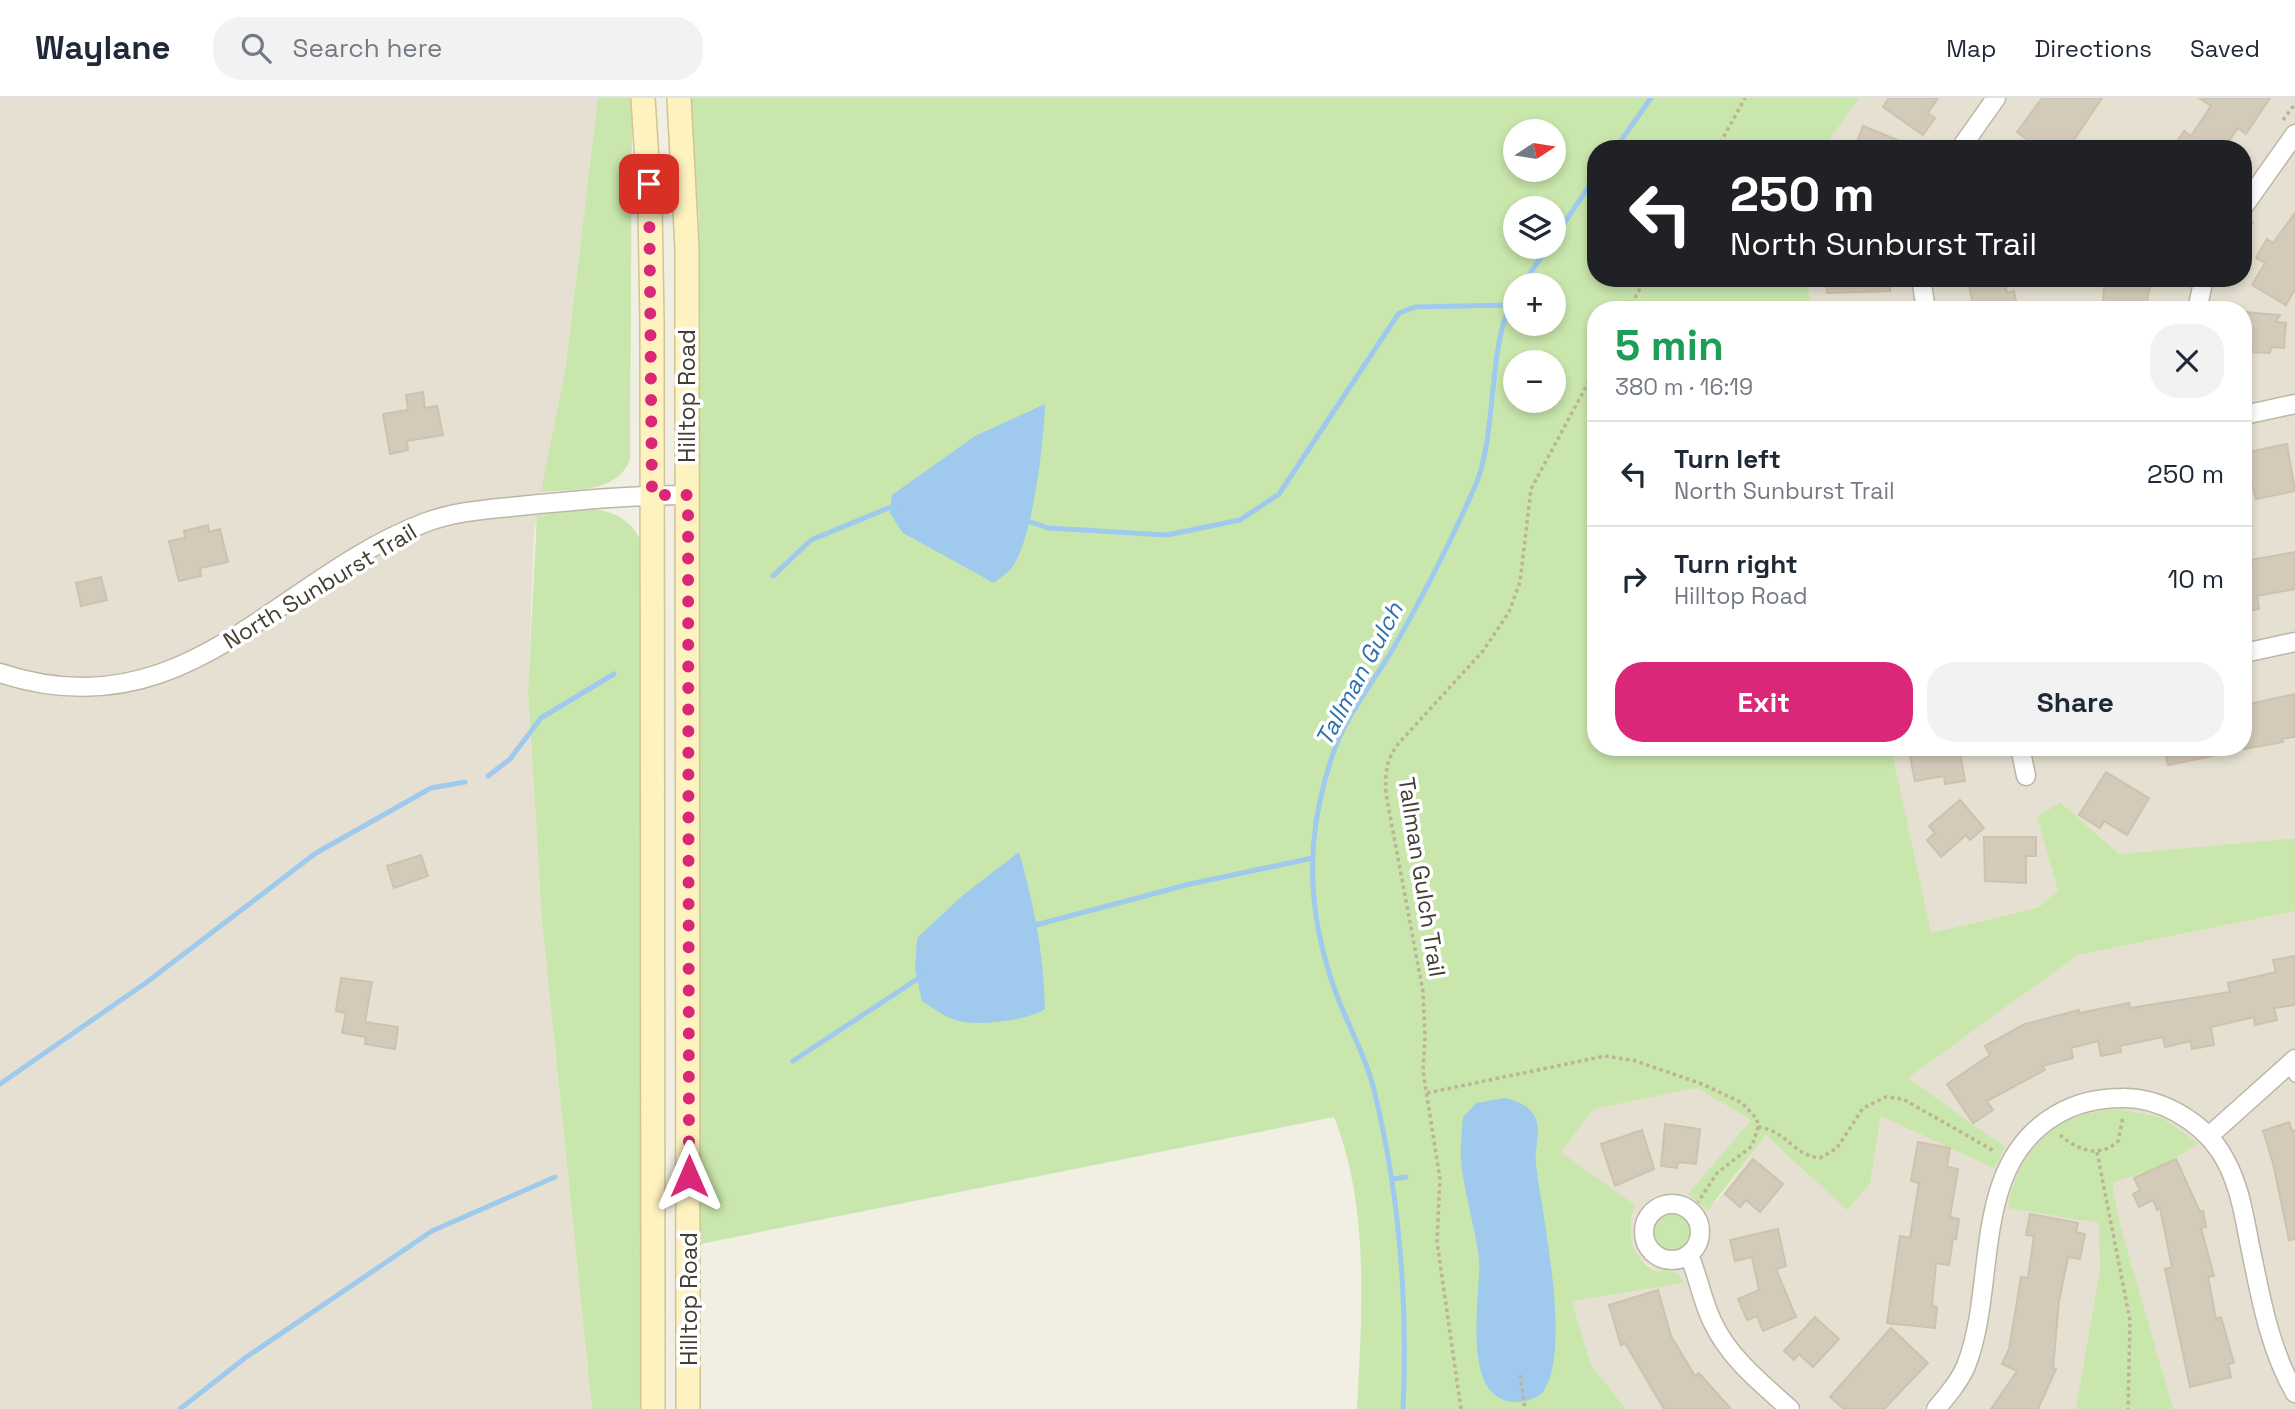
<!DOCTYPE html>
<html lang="en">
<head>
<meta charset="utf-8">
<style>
	:root { --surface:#fff; --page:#f2f2f3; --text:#1f2937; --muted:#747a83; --line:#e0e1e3; --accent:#db2777 }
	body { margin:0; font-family:"Space Grotesk",sans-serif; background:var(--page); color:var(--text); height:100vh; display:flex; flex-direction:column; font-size:26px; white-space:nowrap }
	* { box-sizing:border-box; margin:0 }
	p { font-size:23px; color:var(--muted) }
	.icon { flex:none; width:38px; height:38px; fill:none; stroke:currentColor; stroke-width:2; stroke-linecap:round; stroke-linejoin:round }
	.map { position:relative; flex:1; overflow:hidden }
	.drawer { position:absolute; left:1587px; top:203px; width:665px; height:455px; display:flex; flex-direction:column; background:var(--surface); border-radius:28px; box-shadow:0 4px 10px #0003 }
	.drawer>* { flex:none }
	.hud { position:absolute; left:1587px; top:42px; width:665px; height:147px; border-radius:28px; box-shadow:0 4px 10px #0003; background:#202124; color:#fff; overflow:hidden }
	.needle { width:46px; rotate:78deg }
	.buttons { position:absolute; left:1503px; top:21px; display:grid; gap:14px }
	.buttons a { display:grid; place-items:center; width:63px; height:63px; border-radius:50%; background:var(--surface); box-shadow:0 4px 10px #0003; font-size:35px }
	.pin { position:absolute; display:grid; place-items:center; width:60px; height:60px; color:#fff; margin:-30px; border-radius:14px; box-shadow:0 4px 10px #0006 }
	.me { position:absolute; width:77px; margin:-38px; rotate:0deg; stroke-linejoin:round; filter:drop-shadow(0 0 5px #0008) }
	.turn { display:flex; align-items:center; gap:24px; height:147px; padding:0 28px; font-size:32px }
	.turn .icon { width:91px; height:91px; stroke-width:2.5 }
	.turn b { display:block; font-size:49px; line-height:60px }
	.round { display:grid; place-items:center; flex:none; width:74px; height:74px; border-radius:28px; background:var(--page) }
	.summary { display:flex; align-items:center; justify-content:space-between; height:119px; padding:0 28px }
	h1 { font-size:42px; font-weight:800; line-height:52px; color:#1e9e55 }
	.cta { display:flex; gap:14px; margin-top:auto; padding:14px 28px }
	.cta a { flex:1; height:80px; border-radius:28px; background:var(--accent); color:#fff; font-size:28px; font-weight:800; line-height:80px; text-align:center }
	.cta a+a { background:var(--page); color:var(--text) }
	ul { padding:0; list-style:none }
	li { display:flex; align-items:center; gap:21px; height:105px; padding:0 28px; border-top:2px solid var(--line) }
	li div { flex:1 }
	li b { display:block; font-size:26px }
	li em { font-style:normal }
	header { display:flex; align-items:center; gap:42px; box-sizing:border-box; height:98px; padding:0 35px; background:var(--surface); border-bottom:2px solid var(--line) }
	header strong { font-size:33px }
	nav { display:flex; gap:38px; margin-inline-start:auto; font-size:24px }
	.search { width:490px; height:63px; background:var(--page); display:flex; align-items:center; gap:18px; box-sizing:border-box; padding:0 24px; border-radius:28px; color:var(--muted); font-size:26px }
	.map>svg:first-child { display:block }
	.residential { fill:#e5e0d1 }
	.green { fill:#c9e6ac; fill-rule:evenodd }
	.water { fill:#9fcaee }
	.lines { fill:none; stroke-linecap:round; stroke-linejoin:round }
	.stream { stroke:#9fcaee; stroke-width:5 }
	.building { fill:#d3cab9; stroke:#cdc2ac; stroke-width:2 }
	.lane-casing { stroke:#bcb6a6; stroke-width:12 }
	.street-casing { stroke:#bcb6a6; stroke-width:21 }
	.secondary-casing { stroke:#d1c393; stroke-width:26 }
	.path { stroke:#beb297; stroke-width:3.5; stroke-dasharray:3.5 3.5; stroke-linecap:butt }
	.lane { stroke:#fff; stroke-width:9 }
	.street { stroke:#fff; stroke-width:18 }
	.secondary { stroke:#fef2c1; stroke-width:23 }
	.route { stroke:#db2777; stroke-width:12; stroke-dasharray:0 21.6 }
	.labels { text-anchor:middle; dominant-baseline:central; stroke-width:7; stroke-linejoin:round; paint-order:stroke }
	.street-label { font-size:23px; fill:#433e33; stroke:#fff }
	.water-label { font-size:24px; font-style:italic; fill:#2f71ac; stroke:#fff }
</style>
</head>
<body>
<header>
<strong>Waylane</strong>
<div class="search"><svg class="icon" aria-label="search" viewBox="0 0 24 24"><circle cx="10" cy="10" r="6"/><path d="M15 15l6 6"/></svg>Search here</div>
<nav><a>Map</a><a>Directions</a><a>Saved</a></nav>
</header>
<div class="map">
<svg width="2295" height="1311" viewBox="0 0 2295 1311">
	<rect width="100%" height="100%" fill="#f1eee3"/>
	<path class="residential" d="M0 0H598L565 274 534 435 528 593 542 823 592 1311H0Z
		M1859 0H2295V740L2119 756 2060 704 2037 719 2058 793 2039 809 1930 835 1891 649H2244V212H1812L1806 180H2244V51H1823Z
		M2295 813V1311H1626L1591 1267 1572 1203 1684 1185 1679 1176 1664 1171 1659 1175 1637 1158 1629 1135 1635 1107 1561 1054 1594 1011 1697 990 1751 1022 1689 1096 1701 1104 1717 1103 1766 1037 1870 1085 1881 1018 2005 1049 1908 980 2078 857Z"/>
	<path class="green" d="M598 0H631L632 12 630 362C616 396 572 391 541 394L565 274Z
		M690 0H1859L1823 51H1596V180H1806L1812 212H1596V649H1891L1931 835 2039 809 2058 793 2037 719 2060 704 2119 756 2295 740V813L2078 857 1908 980 2005 1049 1994 1070 1881 1018 1870 1085 1847 1112 1766 1037 1708 1112 1688 1096 1751 1022 1697 990 1594 1011 1561 1054 1635 1107C1626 1137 1629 1159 1659 1175L1664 1171 1679 1176 1684 1185 1572 1203 1591 1267 1626 1311H1357C1362 1215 1370 1110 1334 1019L700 1146V189L699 122ZM1516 33H1554V72H1516ZM1516 110H1554V149H1516ZM1516 187H1554V226H1516ZM1516 264H1554V303H1516Z
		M595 411C620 416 631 423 642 445L640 1311H592L542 823 528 593 537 417Z
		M2120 1011 2162 1020 2198 1045 2169 1065 2112 1085 2120 1127 2173 1311H2076L2100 1172 2099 1125 2008 1110C2018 1050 2058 1013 2120 1011Z
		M1651 1134a21 21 0 1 1 42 0a21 21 0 1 1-42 0Z"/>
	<path class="water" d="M1045 306C1044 343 1033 443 1011 471 1006 476 999 481 994 485L903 435 890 415 892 397 899 392 975 338Z
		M1019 754C1034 807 1044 856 1045 911 1028 923 974 929 955 922 943 918 932 909 922 903L915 871 917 840 962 798Z
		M1505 1000C1518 1004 1528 1006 1535 1019 1542 1032 1534 1051 1536 1066 1542 1118 1571 1245 1545 1291 1540 1300 1528 1303 1518 1304 1457 1306 1482 1193 1479 1161 1475 1128 1464 1095 1461 1062 1460 1048 1462 1033 1463 1019L1476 1005Z"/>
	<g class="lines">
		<path class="stream" d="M1615 51 1651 0
			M1554 140 1596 78
			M1522 187 1548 149
			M1022 421 1048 430 1167 437 1240 422 1279 396 1399 215 1415 209 1509 207
			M773 478 811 442 898 406
			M488 678 510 661 541 620 614 576
			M1032 828 1190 786 1313 760
			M793 963 922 878
			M0 986 147 884 316 755 431 690 465 684
			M1393 1081 1406 1079
			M180 1311 245 1260 432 1133 555 1079
			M1403 1311C1408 1204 1400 1100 1375 996 1367 962 1352 935 1339 903 1317 847 1307 785 1316 724 1321 695 1329 661 1342 634 1356 604 1378 577 1394 549 1422 500 1454 437 1476 386 1498 333 1487 239 1516 197"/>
	</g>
	<path class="building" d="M1889 0H1938L1928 15 1935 20 1923 37 1883 9Z
		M2042 0H2102L2068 51H2024L2029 43 2017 34Z
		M2199 0H2270L2246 36 2238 30 2223 51H2172L2184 33 2191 38 2211 8Z
		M1863 28 1917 50V51H1854Z
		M2295 115V191L2286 207 2252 187 2265 165 2256 160 2267 141 2273 145Z
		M1826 180H1890V193L1827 195Z
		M1978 180H1995V184L2004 182 2007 195 2014 193 2018 212H1974L1968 183Z
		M2105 180H2152L2145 212H2102Z
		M2244 214 2280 217 2276 224 2286 225 2284 250 2271 249 2270 255 2244 254Z
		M423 294 425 310 437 308 443 337 407 343 408 352 390 356 383 316 408 312 406 297Z
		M2287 346 2295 393 2256 401 2244 355Z
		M208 427 209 434 220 431 228 464 200 470 201 478 179 483 169 443 185 440 184 433Z
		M2295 454V491L2257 498 2259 511 2244 514V463Z
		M101 479 107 502 81 508 76 485Z
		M2295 596 2294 639 2282 641 2283 644 2244 651V607Z
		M1908 649H1959L1965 683 1945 686 1944 678 1915 683Z
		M2164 649H2223V656L2168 667Z
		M2106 674 2149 700 2127 737 2104 723 2100 730 2079 717Z
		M1960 702 1984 730 1970 742 1966 737 1941 759 1927 742 1935 735 1929 728Z
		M1984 739H2036V758H2026V785L1985 783Z
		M421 757 428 778 394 790 387 768Z
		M2295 858V907L2274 910 2277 922 2255 927 2254 919 2211 929 2214 947 2192 951 2191 943 2165 949 2163 939 2120 948 2121 954 2101 958 2098 943 2071 950 2073 960 2042 968 2045 972 1987 1003 1993 1012 1973 1025 1947 986 1990 957 1985 948 2025 926 2079 912 2080 915 2129 905 2130 910 2230 894 2228 885 2276 874 2273 862Z
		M341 880 372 884 365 924 398 929 395 951 365 946 366 939 342 935 346 915 336 913Z
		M2289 1024 2292 1033 2295 1032V1141L2289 1142 2273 1065 2263 1033Z
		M1665 1026 1700 1031 1696 1066 1678 1064 1677 1070 1661 1068Z
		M1642 1032 1654 1071 1615 1088 1601 1046Z
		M1918 1044 1950 1050 1947 1069 1958 1071 1950 1119 1959 1121 1956 1141H1953L1949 1167 1936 1165 1932 1208 1937 1209 1935 1230 1887 1225 1900 1138 1910 1140 1919 1085 1911 1083Z
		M1753 1061 1783 1086 1760 1114 1746 1102 1740 1109 1725 1096Z
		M2176 1061 2200 1114 2203 1113 2206 1129 2201 1130 2214 1178 2208 1179 2216 1221 2221 1219 2234 1265 2228 1266 2231 1279 2190 1289 2165 1171 2172 1169 2160 1110 2157 1112 2153 1102 2139 1109 2133 1096 2140 1092 2134 1080Z
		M2030 1116 2078 1125 2076 1134 2085 1136 2080 1161 2068 1159 2059 1203 2053 1270 2056 1271 2038 1311H1991L2017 1273 2002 1266 2009 1251 2021 1179 2028 1180 2034 1138 2026 1137Z
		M1778 1131 1786 1168 1776 1171 1796 1219 1763 1233 1757 1218 1747 1222 1738 1201 1759 1192 1752 1159 1735 1163 1730 1142Z
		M1658 1192 1671 1238 1695 1278 1699 1275 1731 1311H1664L1625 1245 1621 1247 1609 1207Z
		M1815 1219 1839 1241 1813 1269 1799 1256 1794 1262 1784 1253Z
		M1891 1230 1928 1265 1884 1311H1844L1830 1299Z"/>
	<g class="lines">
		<defs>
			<path id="lane" d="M2286 967 2295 979"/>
			<path id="street" d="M1960 51 1996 0
				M2244 108 2295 36
				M1921 180 1926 212
				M2197 212 2204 180
				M2244 317 2295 306
				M2244 555 2295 544
				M0 575C185 636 275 482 424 425 458 412 494 411 529 407 582 402 634 397 688 397
				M2020 649 2026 678
				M2209 1038 2295 961
				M1644 1134a28 28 0 1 1 56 0a28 28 0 1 1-56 0Z
				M1689 1157C1698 1178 1702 1202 1712 1223 1729 1260 1761 1285 1790 1311
				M1936 1311C1947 1298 1959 1284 1966 1268 1998 1187 1969 1068 2056 1017 2076 1005 2098 1000 2122 1000 2159 999 2199 1022 2220 1053 2238 1081 2243 1111 2249 1143 2260 1195 2268 1248 2295 1295"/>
			<path id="secondary" d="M643 0 650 110 652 223 653 1311
				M679 0 687 150 688 1311"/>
		</defs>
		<use href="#lane" class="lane-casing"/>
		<use href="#street" class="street-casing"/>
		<use href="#secondary" class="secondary-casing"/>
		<path class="path" d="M2283 22 2295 6
			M1717 51 1745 0
			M2244 136 2253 124
			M1628 212 1646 180
			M1427 995 1605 958 1636 963 1702 986 1742 1005 1757 1021 1758 1029 1752 1048 1717 1075 1698 1104
			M1758 1029C1788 1033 1792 1057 1820 1060L1837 1050 1863 1010 1886 999 1903 1001 1994 1053
			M2060 1037C2078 1052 2099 1061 2118 1043L2123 1019
			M2097 1054 2130 1222 2128 1311
			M1520 1277 1525 1311
			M1461 1311 1437 1144 1440 1081 1423 973 1425 940 1423 894 1386 696C1385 676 1386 662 1398 646L1483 553 1509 514 1520 484 1531 391 1596 270"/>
		<use href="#lane" class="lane"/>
		<use href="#street" class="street"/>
		<use href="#secondary" class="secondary"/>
	</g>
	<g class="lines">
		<path class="route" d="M649 86 652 397H688L689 1078"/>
	</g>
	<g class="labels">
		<g class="street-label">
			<text transform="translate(687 298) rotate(-90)">Hilltop Road</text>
			<text transform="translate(320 488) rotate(-31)">North Sunburst Trail</text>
			<text transform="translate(1422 779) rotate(81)">Tallman Gulch Trail</text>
			<text transform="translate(689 1201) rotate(-90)">Hilltop Road</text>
		</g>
		<g class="water-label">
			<text transform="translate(1359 576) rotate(-62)">Tallman Gulch</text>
		</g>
	</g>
</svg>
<div class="buttons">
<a><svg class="needle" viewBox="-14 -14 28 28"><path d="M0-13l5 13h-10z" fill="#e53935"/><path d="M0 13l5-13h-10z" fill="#747a83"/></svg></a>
<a><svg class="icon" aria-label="layers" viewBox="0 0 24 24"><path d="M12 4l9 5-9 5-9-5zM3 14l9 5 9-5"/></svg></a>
<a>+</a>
<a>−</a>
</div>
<div class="pin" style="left:649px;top:86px;background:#d93025"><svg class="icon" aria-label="arrive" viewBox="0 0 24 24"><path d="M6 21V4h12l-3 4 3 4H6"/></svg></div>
<svg class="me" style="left:689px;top:1078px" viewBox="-20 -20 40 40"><path d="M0-17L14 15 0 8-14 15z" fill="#db2777" stroke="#fff" stroke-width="4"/></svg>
<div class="hud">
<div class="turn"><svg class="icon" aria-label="left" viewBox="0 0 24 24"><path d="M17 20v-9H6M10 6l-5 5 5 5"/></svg><div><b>250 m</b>North Sunburst Trail</div></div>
</div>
<section class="drawer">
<div class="summary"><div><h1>5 min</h1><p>380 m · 16:19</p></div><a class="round"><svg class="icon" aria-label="close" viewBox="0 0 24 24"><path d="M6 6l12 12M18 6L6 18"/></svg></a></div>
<ul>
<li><svg class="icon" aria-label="left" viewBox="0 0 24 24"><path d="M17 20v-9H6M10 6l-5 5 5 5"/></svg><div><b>Turn left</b><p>North Sunburst Trail</p></div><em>250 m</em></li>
<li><svg class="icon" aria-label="right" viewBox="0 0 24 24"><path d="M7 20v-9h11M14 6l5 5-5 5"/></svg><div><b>Turn right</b><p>Hilltop Road</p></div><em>10 m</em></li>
</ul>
<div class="cta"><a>Exit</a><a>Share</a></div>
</section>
</div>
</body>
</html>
